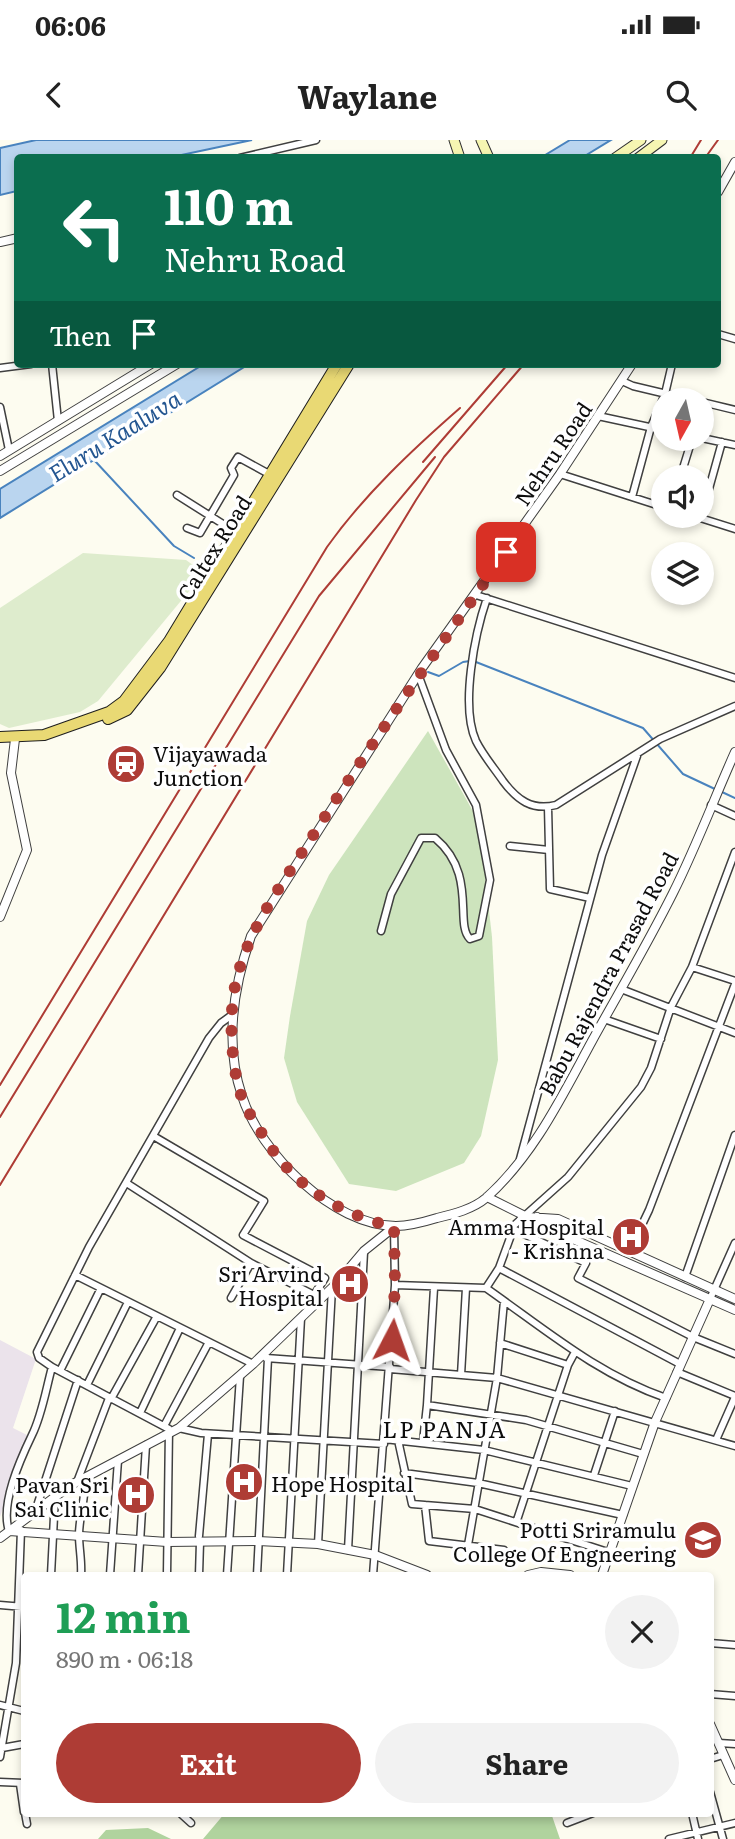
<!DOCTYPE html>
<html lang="en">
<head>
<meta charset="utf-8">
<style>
	:root { --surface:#fff; --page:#f2f2f2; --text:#222; --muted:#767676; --accent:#ae3c35 }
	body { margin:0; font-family:Literata,serif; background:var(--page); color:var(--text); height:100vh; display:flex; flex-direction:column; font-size:26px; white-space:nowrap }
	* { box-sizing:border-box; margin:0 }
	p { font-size:23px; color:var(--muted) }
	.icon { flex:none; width:38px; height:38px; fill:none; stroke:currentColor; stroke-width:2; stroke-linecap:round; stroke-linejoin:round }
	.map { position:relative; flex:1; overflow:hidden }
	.sheet { position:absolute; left:21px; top:1432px; width:693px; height:245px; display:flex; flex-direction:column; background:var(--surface); border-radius:7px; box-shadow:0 4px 10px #0003 }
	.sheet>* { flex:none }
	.banner { position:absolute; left:14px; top:14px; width:707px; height:214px; border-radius:7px; box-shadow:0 4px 10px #0003; background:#0b6e4f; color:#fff; overflow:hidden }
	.needle { width:46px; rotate:188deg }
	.controls { position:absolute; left:651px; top:248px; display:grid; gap:14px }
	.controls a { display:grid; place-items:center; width:63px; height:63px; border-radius:50%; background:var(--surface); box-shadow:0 4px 10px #0003; font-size:35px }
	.pin { position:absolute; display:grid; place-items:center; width:60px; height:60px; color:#fff; margin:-30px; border-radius:14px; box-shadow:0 4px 10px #0006 }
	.me { position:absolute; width:77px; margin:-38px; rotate:4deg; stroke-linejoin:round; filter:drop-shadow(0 0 5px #0008) }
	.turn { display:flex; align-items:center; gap:24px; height:147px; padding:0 35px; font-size:32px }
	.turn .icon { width:91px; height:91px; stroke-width:2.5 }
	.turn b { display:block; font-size:49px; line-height:60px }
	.then { display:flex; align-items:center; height:66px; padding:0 35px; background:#0003; gap:14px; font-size:26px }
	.round { display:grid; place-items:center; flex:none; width:74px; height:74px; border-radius:37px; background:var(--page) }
	.head { display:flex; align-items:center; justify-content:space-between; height:119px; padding:0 35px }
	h1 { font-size:42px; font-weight:700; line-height:52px; color:#1e9e55 }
	.primary-button { display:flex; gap:14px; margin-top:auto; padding:14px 35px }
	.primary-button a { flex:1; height:80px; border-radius:42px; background:var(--accent); color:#fff; font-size:28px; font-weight:700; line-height:80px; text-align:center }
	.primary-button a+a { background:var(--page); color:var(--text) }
	.status { display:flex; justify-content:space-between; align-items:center; height:49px; padding:0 35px; background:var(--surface); direction:ltr }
	.status svg { height:19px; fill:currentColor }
	header { display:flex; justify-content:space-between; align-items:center; height:91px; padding:0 35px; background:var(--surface); font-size:32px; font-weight:700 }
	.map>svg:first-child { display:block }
	.industrial { fill:#ebe3eb }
	.green { fill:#cde4bd }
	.forest { fill:#b0d39e }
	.pitch { fill:#deeccd }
	.water { fill:#bad5ef; stroke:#4983be; stroke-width:2 }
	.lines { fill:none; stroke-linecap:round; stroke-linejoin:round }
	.stream { stroke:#4983be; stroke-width:2 }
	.minor-casing { stroke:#404040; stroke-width:9 }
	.tertiary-casing { stroke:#404040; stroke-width:10 }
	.secondary-casing { stroke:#2f2f2f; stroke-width:11 }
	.primary-casing { stroke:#1e1e1e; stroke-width:12 }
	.minor { stroke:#fff; stroke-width:6 }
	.tertiary { stroke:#fff; stroke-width:8 }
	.secondary { stroke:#f6f6b2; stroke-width:9 }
	.primary { stroke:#e9d974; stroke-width:10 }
	.rail { stroke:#ae3c35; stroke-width:2 }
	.route { stroke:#ae3c35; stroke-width:12; stroke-dasharray:0 21.6 }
	.labels { text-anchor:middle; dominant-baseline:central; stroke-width:7; stroke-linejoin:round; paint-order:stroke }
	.street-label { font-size:21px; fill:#0d0d0d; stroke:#fff }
	.poi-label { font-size:21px; fill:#0d0d0d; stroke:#fff; text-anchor:end }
	.water-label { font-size:23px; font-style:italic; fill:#245691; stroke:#fff }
	.neighbourhood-label { font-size:23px; letter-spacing:2px; fill:#0d0d0d; stroke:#fff }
</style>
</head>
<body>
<div class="status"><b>06:06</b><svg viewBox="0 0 49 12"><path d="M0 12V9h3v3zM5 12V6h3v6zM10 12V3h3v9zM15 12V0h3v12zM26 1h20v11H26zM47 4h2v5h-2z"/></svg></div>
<header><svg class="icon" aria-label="back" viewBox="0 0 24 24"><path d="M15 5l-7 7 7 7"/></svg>Waylane<svg class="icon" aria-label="search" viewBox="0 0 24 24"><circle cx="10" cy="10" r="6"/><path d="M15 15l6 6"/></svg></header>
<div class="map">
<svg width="735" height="1699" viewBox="0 0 735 1699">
	<rect width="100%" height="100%" fill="#fdfcf0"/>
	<path class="industrial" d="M0 1200 36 1219 13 1288 27 1295 0 1377Z"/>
	<path class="green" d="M428 591 479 682 492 797 498 920 481 996 464 1023 396 1051 349 1044 297 962 284 918 290 876 307 781 329 735Z"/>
	<path class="forest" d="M225 1673H551L560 1699H203Z
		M148 1688 171 1699H98L106 1690Z"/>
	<path class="pitch" d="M83 413 186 420 204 433 98 561 80 572 9 588 0 584V468Z"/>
	<path class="water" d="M36 0H252L172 17 18 18 17 51 0 55V8Z
		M570 0H611L583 17H542Z
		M204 224H249L0 378V349Z"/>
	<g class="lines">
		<path class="stream" d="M95 321 174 406 194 418
			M476 522 643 588 683 634 717 650
			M428 532 439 536 463 522 470 521
			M722 652 735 658"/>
		<defs>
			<path id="minor" d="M240 18 316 0
				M718 194 735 199
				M52 224 58 281
				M0 228 31 224
				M622 241 633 246 696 261
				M702 262 735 270
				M0 267 9 310
				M598 276 663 290
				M702 298 735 305
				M560 334 663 367
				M680 338 692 299
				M177 355 234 391
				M632 357 651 287 665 254 672 224
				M702 374 722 302
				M694 376 735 389
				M187 388 200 393 234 335 231 328 238 317 269 334
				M476 455 735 538
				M487 458C475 493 460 566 476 601 483 615 494 628 503 641 517 660 532 671 556 665L660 599 735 566
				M711 665 735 676
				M548 667 550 749 590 758
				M510 706 549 710
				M381 791 391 754 421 698H435C478 734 454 784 470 799L479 796 490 740 476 665 446 610 418 534
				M692 827 735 841
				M621 849 735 893
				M604 879 661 899
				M155 997 264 1061
				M520 1019 602 715 637 616
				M128 1044 251 1123
				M511 1088 586 1123 578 1138 693 1197 735 1214
				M629 1112 649 1070 735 844
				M499 1128 510 1098 511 1088 568 1037 641 947 651 928 671 867 692 827 735 712
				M75 1135 253 1224
				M685 1137 735 995
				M395 1145 486 1148
				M231 1158 251 1123 314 1155 325 1138 243 1095 264 1061
				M710 1159 735 1103
				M500 1203 568 1225
				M266 1218 390 1227
				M390 1229 497 1238 735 1306
				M60 1231 101 1148
				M677 1232 735 1256
				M461 1235 466 1148
				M87 1245 128 1162
				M666 1258C597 1234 546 1190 486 1148L499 1128 680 1224
				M111 1259 157 1176
				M427 1265 434 1148
				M140 1273 180 1188
				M164 1286 209 1202
				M179 1288 201 1293 384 1304
				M384 1299 484 1310 632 1346
				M398 1300 412 1364 475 1369 611 1413
				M716 1300 735 1257
				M423 1302 427 1265 526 1280 643 1314
				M404 1333 478 1343 623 1375
				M594 1335 615 1271
				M77 1342 109 1258
				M425 1365 429 1401 504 1410
				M35 1372 78 1240
				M517 1380 568 1225 575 1212
				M9 1391C0 1364 20 1320 32 1295 42 1275 46 1249 52 1227
				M199 1396 208 1294
				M318 1404 332 1148
				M468 1405 497 1238 504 1161
				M348 1410 364 1112
				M51 1435 55 1357
				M81 1435C82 1421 79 1408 79 1395 79 1376 86 1357 85 1337
				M110 1435 118 1320
				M138 1435 146 1305
				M167 1435 169 1289 52 1227 39 1218 37 1212 89 1107 209 898 221 883 232 875
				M199 1435 200 1402
				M227 1435 240 1236
				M257 1435 268 1218
				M287 1435 301 1178
				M373 1435 395 1145 394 1087
				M0 1465 24 1467
				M710 1503 735 1505
				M710 1554 735 1556
				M0 1565 24 1571
				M719 1603 735 1604
				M2 1608 24 1604
				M0 1617 16 1523 21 1390
				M710 1619 723 1615
				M0 1642 24 1643
				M20 1644 24 1672
				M710 1652 723 1699
				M25 1673 27 1684
				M180 1673 191 1683
				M692 1673 698 1699
				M567 1683 593 1673
				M669 1699 735 1683"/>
			<path id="tertiary" d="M718 52 735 22
				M0 102 18 98
				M632 224 560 334 422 528 251 796C233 848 224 903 242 956 260 1013 333 1086 396 1086 410 1086 424 1082 437 1078 454 1074 473 1069 486 1058 534 1015 562 956 592 901 619 852 648 803 673 753 696 707 714 659 735 612
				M0 316 151 224
				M0 331 177 224
				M0 777 27 710 11 633 15 599
				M487 1057 527 1077 558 1079 735 1159
				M537 1077 550 1089 735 1170
				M9 1391 167 1402 258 1401 318 1404 375 1415 427 1435
				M0 1398 71 1345 179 1288 253 1224 336 1144 364 1111 394 1087
				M528 1435 541 1432 570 1435
				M602 1435 655 1282 710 1159
				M710 1584 735 1640"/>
			<path id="secondary" d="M454 0 460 18
				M481 0 489 18
				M615 18 641 0
				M638 18 662 0"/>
			<path id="primary" d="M108 579 127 570 160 528 349 224
				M0 597 44 595 109 572 124 561 169 501 337 224"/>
		</defs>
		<use href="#minor" class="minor-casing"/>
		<use href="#tertiary" class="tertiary-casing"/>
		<use href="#secondary" class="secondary-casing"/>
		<use href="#primary" class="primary-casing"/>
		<use href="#minor" class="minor"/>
		<use href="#tertiary" class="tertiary"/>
		<use href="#secondary" class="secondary"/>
		<use href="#primary" class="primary"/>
		<path class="rail" d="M690 18 701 0
			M705 18 718 0
			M423 322 508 224
			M0 945 327 407C364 355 412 310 460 268
			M0 977 319 456 435 317
			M0 1045 416 360 444 317 524 224"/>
	</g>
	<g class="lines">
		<path class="route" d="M392 1200 395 1145 394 1087C340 1074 295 1047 266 1000 258 987 248 973 242 958 231 928 228 874 236 842 248 789 283 743 312 697 374 599 439 507 506 412"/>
	</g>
	<defs>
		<symbol id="station-disc" viewBox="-11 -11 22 22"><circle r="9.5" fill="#ae3c35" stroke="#fff"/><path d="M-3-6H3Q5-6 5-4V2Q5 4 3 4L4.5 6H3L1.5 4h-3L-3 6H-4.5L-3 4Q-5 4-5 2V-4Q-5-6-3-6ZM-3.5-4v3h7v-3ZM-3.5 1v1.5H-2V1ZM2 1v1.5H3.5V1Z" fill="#fff"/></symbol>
		<symbol id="hospital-disc" viewBox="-11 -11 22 22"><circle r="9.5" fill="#ae3c35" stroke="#fff"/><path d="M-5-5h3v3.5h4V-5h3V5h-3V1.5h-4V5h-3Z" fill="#fff"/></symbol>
		<symbol id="university-disc" viewBox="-11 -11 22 22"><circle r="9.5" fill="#ae3c35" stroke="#fff"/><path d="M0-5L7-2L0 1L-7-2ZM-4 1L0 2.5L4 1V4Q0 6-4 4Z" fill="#fff"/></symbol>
	</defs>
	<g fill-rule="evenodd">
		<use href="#station-disc" x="104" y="602" width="44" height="44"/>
		<use href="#hospital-disc" x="609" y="1075" width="44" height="44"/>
		<use href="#hospital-disc" x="328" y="1122" width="44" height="44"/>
		<use href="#hospital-disc" x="222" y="1320" width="44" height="44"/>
		<use href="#hospital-disc" x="114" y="1333" width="44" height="44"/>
		<use href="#university-disc" x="681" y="1378" width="44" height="44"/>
	</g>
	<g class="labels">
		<g class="street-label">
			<text transform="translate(552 313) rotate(-56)">Nehru Road</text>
			<text transform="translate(213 407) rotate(-58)">Caltex Road</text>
			<text transform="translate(607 833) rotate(-62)">Babu Rajendra Prasad Road</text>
		</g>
		<g class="poi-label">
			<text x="153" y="612" text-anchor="start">Vijayawada<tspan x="153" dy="24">Junction</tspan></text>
			<text x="604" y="1085">Amma Hospital<tspan x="604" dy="24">- Krishna</tspan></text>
			<text x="323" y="1132">Sri Arvind<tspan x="323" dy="24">Hospital</tspan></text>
			<text x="271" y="1342" text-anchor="start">Hope Hospital</text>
			<text x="109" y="1343">Pavan Sri<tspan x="109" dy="24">Sai Clinic</tspan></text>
			<text x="676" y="1388">Potti Sriramulu<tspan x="676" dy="24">College Of Engneering</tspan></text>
		</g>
		<g class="water-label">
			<text transform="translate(114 295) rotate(-32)">Eluru Kaaluva</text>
		</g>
		<g class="neighbourhood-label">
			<text x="445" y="1288">LP PANJA</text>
		</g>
	</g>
</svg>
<div class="controls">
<a><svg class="needle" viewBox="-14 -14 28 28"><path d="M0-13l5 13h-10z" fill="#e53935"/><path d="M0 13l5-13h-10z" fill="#767676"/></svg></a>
<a><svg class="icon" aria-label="sound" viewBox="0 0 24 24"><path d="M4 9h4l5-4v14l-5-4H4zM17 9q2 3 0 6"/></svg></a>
<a><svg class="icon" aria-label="layers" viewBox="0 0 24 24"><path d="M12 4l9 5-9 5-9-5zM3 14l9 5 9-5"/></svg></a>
</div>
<div class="pin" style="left:506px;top:412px;background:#d93025"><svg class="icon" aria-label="arrive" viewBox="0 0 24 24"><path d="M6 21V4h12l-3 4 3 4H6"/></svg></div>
<svg class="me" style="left:392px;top:1200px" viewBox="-20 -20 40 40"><path d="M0-17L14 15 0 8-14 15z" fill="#ae3c35" stroke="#fff" stroke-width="4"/></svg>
<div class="banner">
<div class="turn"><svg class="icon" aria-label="left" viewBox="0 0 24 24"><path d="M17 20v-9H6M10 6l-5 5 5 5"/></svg><div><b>110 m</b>Nehru Road</div></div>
<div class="then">Then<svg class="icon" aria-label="arrive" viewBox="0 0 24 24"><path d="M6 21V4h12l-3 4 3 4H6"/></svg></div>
</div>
<section class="sheet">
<div class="head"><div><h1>12 min</h1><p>890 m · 06:18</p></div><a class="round"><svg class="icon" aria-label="close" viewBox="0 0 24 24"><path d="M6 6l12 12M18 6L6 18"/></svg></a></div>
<div class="primary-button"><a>Exit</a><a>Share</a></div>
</section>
</div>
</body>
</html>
